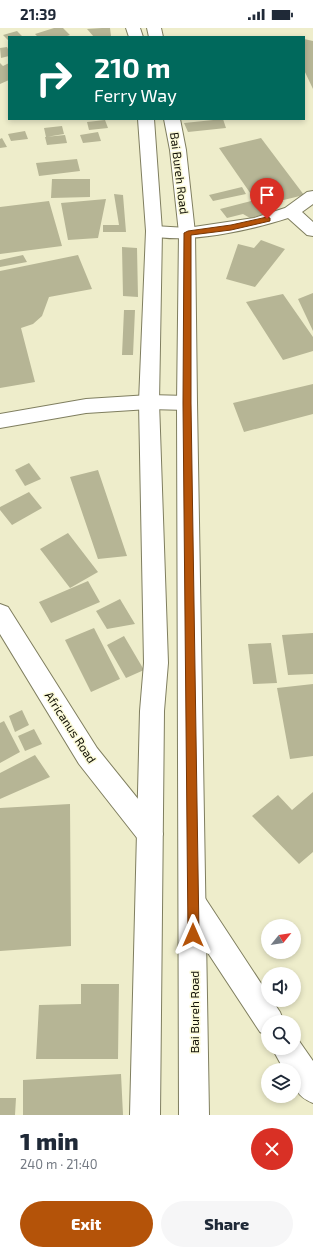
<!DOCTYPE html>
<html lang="en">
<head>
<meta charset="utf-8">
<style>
	:root { --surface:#fff; --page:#f6f6f7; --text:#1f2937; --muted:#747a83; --accent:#b45309 }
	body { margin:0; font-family:"Exo 2",sans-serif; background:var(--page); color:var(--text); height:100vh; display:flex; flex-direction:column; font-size:15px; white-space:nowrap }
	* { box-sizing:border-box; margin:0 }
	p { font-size:13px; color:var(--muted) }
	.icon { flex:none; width:22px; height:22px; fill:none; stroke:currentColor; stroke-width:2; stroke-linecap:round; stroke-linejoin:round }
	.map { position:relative; height:1087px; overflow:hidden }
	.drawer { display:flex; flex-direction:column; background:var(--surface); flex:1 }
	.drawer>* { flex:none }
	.banner { position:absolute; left:8px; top:8px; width:297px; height:84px; border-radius:0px; box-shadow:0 2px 6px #0003; background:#00695c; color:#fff; overflow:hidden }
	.needle { width:26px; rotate:60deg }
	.fabs { position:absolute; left:261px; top:891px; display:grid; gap:8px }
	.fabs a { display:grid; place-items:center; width:40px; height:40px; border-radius:50%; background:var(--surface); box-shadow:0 2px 6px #0003; font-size:20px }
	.pin { position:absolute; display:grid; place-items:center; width:34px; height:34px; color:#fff; margin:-41px -17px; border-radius:50% 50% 50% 0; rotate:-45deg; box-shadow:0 0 4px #0007 }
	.pin .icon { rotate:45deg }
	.me { position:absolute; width:44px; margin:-22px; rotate:0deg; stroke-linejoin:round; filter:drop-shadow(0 0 3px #0008) }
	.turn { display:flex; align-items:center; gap:14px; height:84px; padding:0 20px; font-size:18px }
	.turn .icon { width:52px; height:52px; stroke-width:2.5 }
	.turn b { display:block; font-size:28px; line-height:34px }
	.round { display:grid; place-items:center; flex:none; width:42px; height:42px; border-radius:21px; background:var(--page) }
	.summary { display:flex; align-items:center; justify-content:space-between; height:68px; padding:0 20px }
	h1 { font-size:24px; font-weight:800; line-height:30px }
	.button { display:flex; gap:8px; margin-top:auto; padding:8px 20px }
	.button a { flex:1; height:46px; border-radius:24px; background:var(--accent); color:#fff; font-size:16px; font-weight:800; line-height:46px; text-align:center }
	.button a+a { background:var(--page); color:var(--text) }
	.status { display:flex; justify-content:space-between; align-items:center; height:28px; padding:0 20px; background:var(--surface); direction:ltr }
	.status svg { height:11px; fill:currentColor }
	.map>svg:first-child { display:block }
	.building { fill:#b6b595 }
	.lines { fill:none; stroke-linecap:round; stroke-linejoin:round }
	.minor-casing { stroke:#7f7e5f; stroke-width:2 }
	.highway-casing { stroke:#7f7e5f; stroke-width:2 }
	.minor { fill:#fff; fill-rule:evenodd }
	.highway { fill:#fff; fill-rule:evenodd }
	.route { fill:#b45309; stroke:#753606 }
	.labels { text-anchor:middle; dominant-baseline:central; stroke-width:3; stroke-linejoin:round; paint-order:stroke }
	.street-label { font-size:12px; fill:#100f05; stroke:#fbfad8 }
</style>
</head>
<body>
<div class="status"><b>21:39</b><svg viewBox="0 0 49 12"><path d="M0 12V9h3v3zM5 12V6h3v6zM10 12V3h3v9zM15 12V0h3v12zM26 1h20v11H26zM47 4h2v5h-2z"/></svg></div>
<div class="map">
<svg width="313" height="1087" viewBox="0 0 313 1087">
	<rect width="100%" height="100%" fill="#eeedcb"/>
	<path class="building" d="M54 0H63L70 7 64 9H38L35 6Z
		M102 0H110L111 8 94 9 87 1Z
		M17 3 22 8 9 9 8 12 3 7Z
		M304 11 313 13V61L304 42Z
		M7 19 9 23V28L1 30 0 20Z
		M0 35 3 38 9 35V52L0 56Z
		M223 91 226 100 188 104 184 95Z
		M105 92 108 100 89 102 87 94Z
		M62 98 64 106 46 109 44 100Z
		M25 103 28 111 11 113 8 106Z
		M98 104 101 113 83 115 80 107Z
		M65 107 67 115 47 117 45 109Z
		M2 110 7 119 0 120V111Z
		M261 110 304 167 263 177 269 185 250 190 243 186 227 190 220 181 255 172 219 120Z
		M77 131 80 143 39 148 36 135Z
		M52 151H90V169L51 170Z
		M242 159 246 166 213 173 209 167Z
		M114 166 123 167 126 204H103V197H119Z
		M106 171 98 210 68 212 61 175Z
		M49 173 62 218 0 226V179Z
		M261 212 285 221 255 259 226 251 238 216 254 220Z
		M122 219 137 220 138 269 123 268Z
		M23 227 27 234 0 239V232Z
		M78 227 92 261 49 269 42 288 33 296 21 300 35 354 0 360V243Z
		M313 265V303L298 271Z
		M283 266 313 309V323L283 332 246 274Z
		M124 282H135L133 327H122Z
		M313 356V386L244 404 233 375Z
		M29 435 41 451 25 458 15 442Z
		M98 442 127 528 98 531 70 449Z
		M29 464 42 480 12 497 0 482V479Z
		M68 505 98 544 70 560 40 521Z
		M88 553 100 574 51 595 39 574Z
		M120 571 135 596 107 601 96 583Z
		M94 600 120 651 91 664 65 612Z
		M313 605V646L288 647 282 607Z
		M124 608 144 642 126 650 107 617Z
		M271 615 277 655 253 656 248 616Z
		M313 656V728L290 731 277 660Z
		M22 682 29 697 15 704 9 688Z
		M4 693 20 724 0 735V695Z
		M34 701 42 716 25 723 18 708Z
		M35 727 50 749 0 771V745Z
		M313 764V824L299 836 252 788 278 767 292 782Z
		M70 776 71 918 0 923V780Z
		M81 956H119L118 1031H36L39 977 81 976Z
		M121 1046 123 1087H23V1052Z
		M0 1070H16L15 1087H0Z"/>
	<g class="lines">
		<defs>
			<path id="minor" d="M313 163V176L302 184 313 194V208L307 207 288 190C251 202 186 217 148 207L146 203 148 199 154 198 187 200 254 190 285 180 307 164Z
				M149 367 187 368 194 370 197 375 194 380 187 382 149 381 86 385 0 400V386L86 371Z
				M0 576 8 579 97 720 159 797 163 806 159 815 150 819 141 815 79 736 0 606Z
				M193 863 203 867 268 966V972H272L280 984 284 994H268V1008L260 1004 183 887 179 877 183 867Z
				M294 1008 297 1010 313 1033V1075C296 1068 294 1060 294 1042H284L272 1020H294Z"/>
			<path id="highway" d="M126 0H140L143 9H129Z
				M147 0H161L163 9H149Z
				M138 91H154L162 203 159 374 168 635 164 683 160 1087H130L140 683 144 635 139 374 146 203Z
				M164 91H180L186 122 195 205 197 375 209 1087H179L177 375 179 205 170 122Z"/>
		</defs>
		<use href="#minor" class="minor-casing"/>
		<use href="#highway" class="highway-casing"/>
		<use href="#minor" class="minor"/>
		<use href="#highway" class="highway"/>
	</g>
	<path class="route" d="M267 189 270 190V193L231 202 191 207V375L199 907 197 911 193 912 189 911 188 907 183 375 184 205 188 203 231 197Z"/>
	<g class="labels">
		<g class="street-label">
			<text transform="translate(180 145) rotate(83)">Bai Bureh Road</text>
			<text transform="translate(71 699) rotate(57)">Africanus Road</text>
			<text transform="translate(194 984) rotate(-90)">Bai Bureh Road</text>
		</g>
	</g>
</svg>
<div class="fabs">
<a><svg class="needle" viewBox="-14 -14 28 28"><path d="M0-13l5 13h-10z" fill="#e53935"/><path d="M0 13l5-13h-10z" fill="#747a83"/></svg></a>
<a><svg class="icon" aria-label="sound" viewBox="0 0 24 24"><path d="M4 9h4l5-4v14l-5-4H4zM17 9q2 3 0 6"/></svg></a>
<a><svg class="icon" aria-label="search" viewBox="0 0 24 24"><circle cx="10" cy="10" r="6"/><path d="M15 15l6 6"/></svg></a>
<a><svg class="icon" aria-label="layers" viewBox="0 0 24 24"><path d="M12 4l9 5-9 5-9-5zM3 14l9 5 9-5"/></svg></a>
</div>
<div class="pin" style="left:267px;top:191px;background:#d93025"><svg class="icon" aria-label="arrive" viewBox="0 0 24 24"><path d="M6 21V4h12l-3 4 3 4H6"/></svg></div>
<svg class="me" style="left:193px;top:907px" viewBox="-20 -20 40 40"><path d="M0-17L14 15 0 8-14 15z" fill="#b45309" stroke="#fff" stroke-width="4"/></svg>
<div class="banner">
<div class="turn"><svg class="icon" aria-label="right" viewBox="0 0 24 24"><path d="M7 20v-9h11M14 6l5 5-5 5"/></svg><div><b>210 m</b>Ferry Way</div></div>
</div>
</div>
<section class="drawer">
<div class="summary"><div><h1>1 min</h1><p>240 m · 21:40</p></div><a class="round" style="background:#d93025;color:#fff"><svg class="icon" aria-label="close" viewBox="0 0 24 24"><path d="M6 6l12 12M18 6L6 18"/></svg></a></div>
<div class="button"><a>Exit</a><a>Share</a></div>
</section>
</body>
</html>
